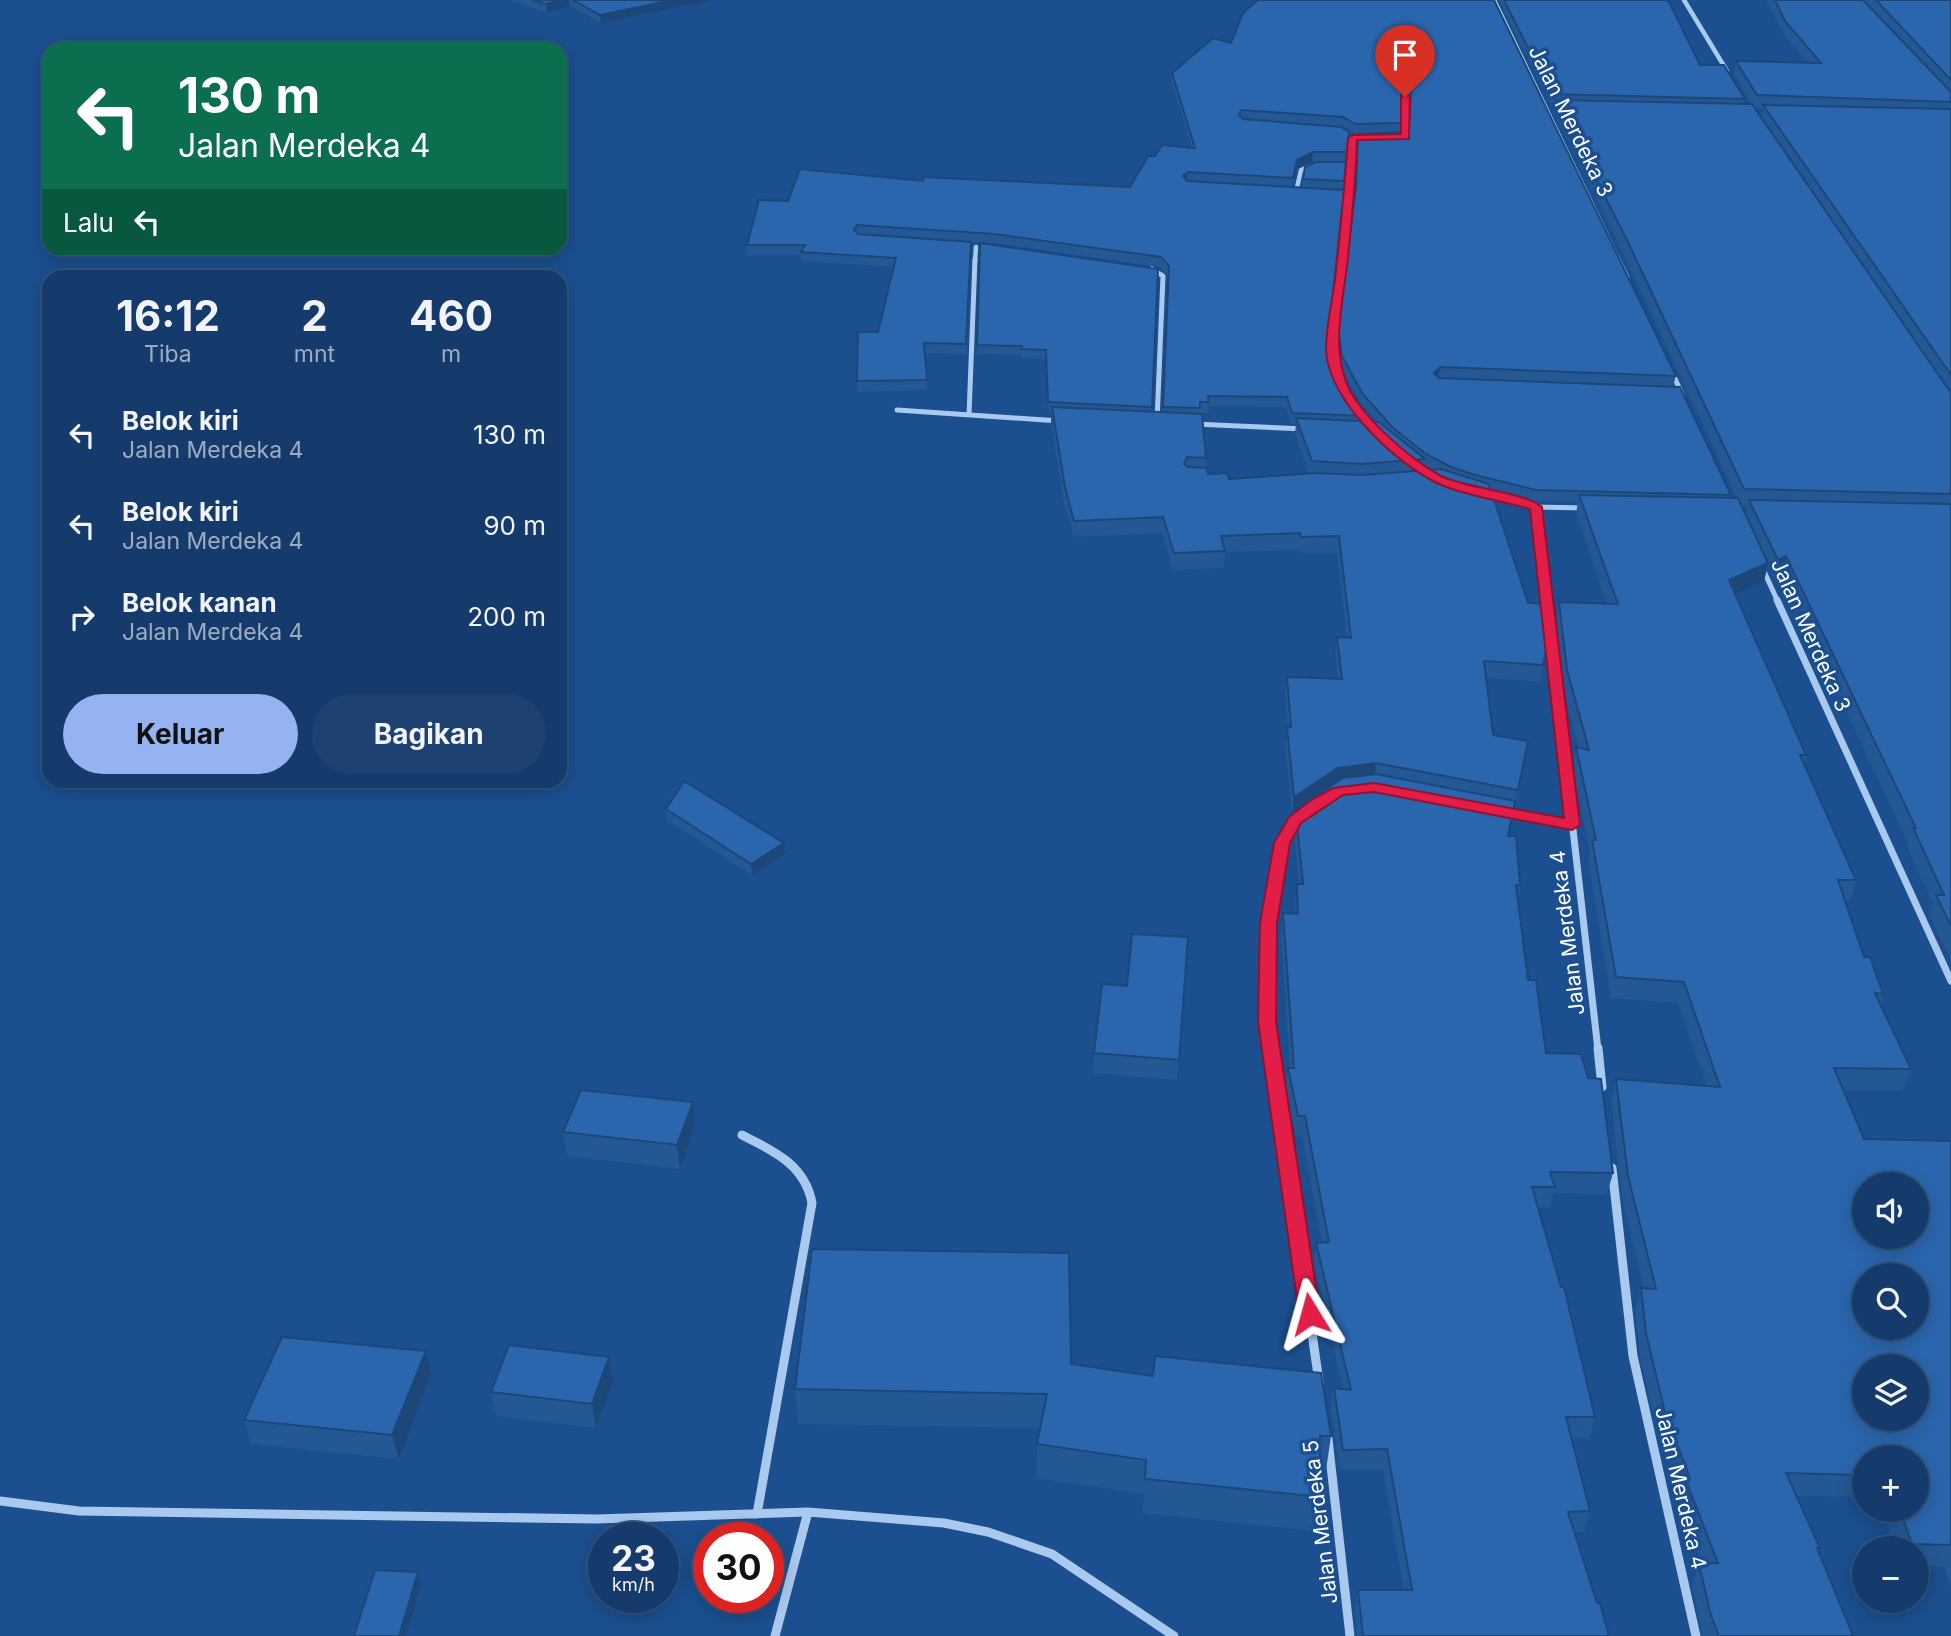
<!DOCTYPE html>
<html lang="id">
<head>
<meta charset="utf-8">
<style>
	:root { --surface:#143b6b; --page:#1d4271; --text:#f1f3f6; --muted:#9dadc1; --line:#33557e; --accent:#95b2f1 }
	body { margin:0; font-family:Inter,sans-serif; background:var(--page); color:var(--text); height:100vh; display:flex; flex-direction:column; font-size:26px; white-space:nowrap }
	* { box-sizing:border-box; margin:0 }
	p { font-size:23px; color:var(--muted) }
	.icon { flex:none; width:38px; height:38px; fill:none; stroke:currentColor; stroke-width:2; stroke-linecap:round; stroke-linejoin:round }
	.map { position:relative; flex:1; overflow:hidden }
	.sheet { position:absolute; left:42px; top:270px; width:525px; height:518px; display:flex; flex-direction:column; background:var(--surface); border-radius:21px; box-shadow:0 4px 18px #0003,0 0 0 2px var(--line) }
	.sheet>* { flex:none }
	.guide { position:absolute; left:42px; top:42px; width:525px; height:214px; border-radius:21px; box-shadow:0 4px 18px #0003,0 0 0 2px var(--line); background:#0b6e4f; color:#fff; overflow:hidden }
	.tools { position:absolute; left:1852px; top:1172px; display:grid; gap:14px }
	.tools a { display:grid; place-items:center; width:77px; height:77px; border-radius:50%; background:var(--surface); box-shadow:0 4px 18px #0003,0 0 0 2px var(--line); font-size:35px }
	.speed { position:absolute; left:588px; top:1522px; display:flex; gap:14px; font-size:35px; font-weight:700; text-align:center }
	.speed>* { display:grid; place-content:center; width:91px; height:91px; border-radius:50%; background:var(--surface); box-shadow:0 4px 18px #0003,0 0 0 2px var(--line); line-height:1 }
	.speed small { font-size:18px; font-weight:400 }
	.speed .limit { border:10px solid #d22; background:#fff; color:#111 }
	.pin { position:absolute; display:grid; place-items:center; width:60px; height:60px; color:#fff; margin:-72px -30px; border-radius:50% 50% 50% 0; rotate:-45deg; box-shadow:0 0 7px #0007 }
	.pin .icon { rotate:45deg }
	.me { position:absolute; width:77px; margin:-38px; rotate:352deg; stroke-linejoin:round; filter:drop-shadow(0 0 5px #0008) }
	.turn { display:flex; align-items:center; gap:24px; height:147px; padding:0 21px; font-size:32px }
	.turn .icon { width:91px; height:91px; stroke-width:2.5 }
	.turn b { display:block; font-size:49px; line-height:60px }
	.then { display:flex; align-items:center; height:66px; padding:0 21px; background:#0003; gap:14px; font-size:26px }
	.eta { display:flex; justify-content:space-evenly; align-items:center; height:119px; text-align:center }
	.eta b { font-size:42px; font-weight:700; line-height:49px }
	.primary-button { display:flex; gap:14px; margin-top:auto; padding:14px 21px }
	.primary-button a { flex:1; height:80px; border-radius:42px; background:var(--accent); color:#111; font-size:28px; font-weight:700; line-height:80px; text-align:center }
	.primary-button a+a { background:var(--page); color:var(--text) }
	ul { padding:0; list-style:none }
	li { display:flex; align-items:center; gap:21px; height:91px; padding:0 21px }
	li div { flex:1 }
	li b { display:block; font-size:26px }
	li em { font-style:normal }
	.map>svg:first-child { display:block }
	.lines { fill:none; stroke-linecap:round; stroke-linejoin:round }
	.street-far3 { stroke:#a9c9ee; stroke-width:4.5 }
	.street-far2 { stroke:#a9c9ee; stroke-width:5 }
	.street-far1 { stroke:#a9c9ee; stroke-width:7 }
	.street { stroke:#a9c9ee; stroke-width:9 }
	.wall { fill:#245895; fill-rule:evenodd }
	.shaded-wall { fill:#1d4779 }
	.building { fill:#2a66ad; stroke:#1d4779; stroke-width:2; fill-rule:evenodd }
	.route { fill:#e11d48; stroke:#92132f; stroke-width:2 }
	.labels { text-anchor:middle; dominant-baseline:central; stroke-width:7; stroke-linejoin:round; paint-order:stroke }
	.street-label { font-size:21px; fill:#fff; stroke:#1b4f8f }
</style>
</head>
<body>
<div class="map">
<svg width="1951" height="1636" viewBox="0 0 1951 1636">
	<rect width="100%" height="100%" fill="#1b4f8f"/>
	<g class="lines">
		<path class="street-far3" d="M1494 0 1619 261
			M1684 0 1727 71
			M1404 137 1407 134 1405 97
			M1296 192 1301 170 1313 165
			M975 261 976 247
			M1342 261 1353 138H1365"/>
		<path class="street-far2" d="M1618 259 1627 277
			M1152 269 1163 276 1157 422
			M1336 368 1332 349 1342 259
			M1671 370 1682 394
			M897 410 1060 421
			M969 415 975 259
			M1194 424 1305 429
			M1486 493 1536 507 1547 602
			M1536 507 1586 508
			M1762 567 1778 602"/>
		<path class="street-far1" d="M1547 600 1598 1050
			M1777 600 1951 981
			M1504 812 1572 825
			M1271 1050C1264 998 1261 849 1302 814"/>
		<path class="street" d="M1271 1048 1319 1382
			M1598 1048 1602 1087
			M742 1135C774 1151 805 1165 812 1203L757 1514
			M1612 1168 1633 1356 1696 1636
			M1328 1439 1350 1636
			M0 1501 79 1511 597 1519 808 1512 944 1523 988 1532 1052 1554 1174 1636
			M775 1636 808 1512"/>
	</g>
	<path class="wall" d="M510 0H714L601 23 570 6 547 13Z
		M1494 0 1676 376 1673 386 1731 495V498H1737L1625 257 1554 113 1556 103H1550L1499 0H1668L1700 65 1745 99 1744 104 1753 107 1734 74 1736 61 1807 63 1783 33 1766 0H1951V960L1929 914 1933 904 1907 847 1908 843 1782 573 1773 577 1768 565 1764 581 1735 594 1806 755 1804 763 1856 880 1850 901H1845L1864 957 1883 994 1880 1004 1911 1069 1903 1090H1843L1864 1139 1951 1141V1587L1944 1567 1916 1566V1549H1896L1883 1510H1916V1458H1864V1497L1796 1496 1820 1548 1818 1551 1853 1636H1703L1692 1586 1699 1564H1702L1678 1500 1680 1493 1658 1435 1640 1355 1635 1310 1641 1288H1644L1622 1198 1611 1100 1616 1079 1707 1086 1678 1003 1611 998 1588 860 1590 851 1572 767 1576 747 1579 748 1563 689 1556 621 1559 602 1607 604 1576 513 1578 502 1534 501 1491 490 1528 603 1550 634 1540 682 1486 678 1493 735 1528 741 1508 836 1520 885 1518 899 1528 980 1546 1053 1613 1173 1607 1194 1553 1193 1550 1207 1538 1208 1595 1417 1589 1438H1572L1590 1511 1584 1532H1575L1597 1603 1609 1636H1357L1355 1610 1358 1590H1404L1383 1470H1340L1331 1409 1334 1388 1343 1389 1314 1263 1316 1243H1322L1302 1136H1296L1286 1088 1288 1068H1290L1281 932 1283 913 1295 914V903L1297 884H1299L1294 834 1296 815 1299 810 1292 814 1285 744 1288 727 1285 694 1287 677 1338 679 1335 654 1337 637 1347 638 1337 553H1299L1298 550 1225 552 1224 568 1173 570 1162 533 1074 537 1064 503 1051 423V412H1048L1046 359 1021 358V355L977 354 980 243 1158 269 1152 412H1163L1168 276 1161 267 995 243 971 242 966 354 925 353 927 390 858 392 857 381 878 332 893 267 802 261 801 255H747V245L788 201 923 181 1130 187 1155 156 1192 148 1171 81 1172 73 1231 43ZM1406 92 1410 97 1408 132H1400L1401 96ZM1754 108 1763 109 1761 118ZM1283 122 1342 126 1354 133H1388L1357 143 1355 194 1337 340 1341 367 1361 403 1377 421H1367L1368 416 1341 380 1328 340 1292 187 1296 170 1312 161H1346L1347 152ZM1209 406 1286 407 1291 424H1296L1295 434 1309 474 1229 479 1208 474 1205 468 1206 458 1200 414V413H1209ZM1424 465 1434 470 1423 471ZM1742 506H1748L1746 515Z
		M1303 179 1344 181V190L1302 188Z
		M666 809 785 854 752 875 667 820Z
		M1188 937 1177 1080 1093 1073 1094 1053 1127 986Z
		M693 1102 695 1126 680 1169 567 1156 563 1132Z
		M426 1351 431 1375 399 1459 251 1444 244 1420Z
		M1071 1364 1331 1436 1326 1470 1320 1471V1497L1315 1531 1142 1513 1144 1494 1036 1478 1037 1444 1040 1428 798 1424 795 1389Z
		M613 1381 596 1428 496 1416 491 1392Z"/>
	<path class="shaded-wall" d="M562 0H569L570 6 547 13 546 4Z
		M673 0H714L601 23 600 15Z
		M1407 84 1406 92 1400 96 1401 88Z
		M1313 152 1312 161 1296 170 1292 187 1297 160Z
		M1188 172 1187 181 1183 176Z
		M1440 367 1438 378 1434 373Z
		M1786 556 1782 573 1773 577 1778 560Z
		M1768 563 1764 581 1725 599 1729 580Z
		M1376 763 1374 781 1336 786 1292 814 1294 797 1338 768Z
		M784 843 785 854 752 875 751 864Z
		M693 1102 695 1126 680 1169 677 1145Z
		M426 1351 431 1375 399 1459 392 1435Z
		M609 1357 613 1381 596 1428 592 1404Z
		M418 1572 421 1584 406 1636H399Z"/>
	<path class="building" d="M533 0H562L546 4Z
		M573 0H673L600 15Z
		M1258 0H1494L1676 376 1440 367 1434 373 1439 378 1680 387 1731 495 1536 490 1475 475 1451 467 1426 454 1392 427 1362 393 1342 356 1338 330 1356 187 1358 134 1409 132 1411 88 1407 84 1401 88V123L1355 124 1343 117 1241 110 1239 115 1243 119 1341 127 1349 131 1347 152H1313L1297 160 1293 178 1188 172 1183 176 1187 181 1344 190 1328 340 1341 380 1368 416 1292 413 1287 397 1208 396 1209 402H1200V408L1163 407 1169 266 1161 257 995 234 857 225 854 230 858 234 971 242 966 344 924 343 927 380 857 381 858 332H878L896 258 801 252 805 245H747L759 200 788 201 800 169 923 181V177L1130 187 1148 156H1155L1162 145 1195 148 1172 73 1213 38 1231 43 1243 13Z
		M1504 0H1668L1700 65H1724L1745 99 1551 94Z
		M1775 0H1863L1951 92V102L1757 95 1736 61 1821 63 1785 21Z
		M1876 0H1951V80Z
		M1556 100 1752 104 1951 393V494L1744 489 1628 242Z
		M1763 105 1951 109V375Z
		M1316 162H1346L1344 181 1303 179 1305 167Z
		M980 243 1158 269 1152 407 1048 402 1046 350 1021 349 1022 346 977 345Z
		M1052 407 1202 414 1206 458 1187 457 1184 464 1188 467 1207 468 1208 474 1227 473 1229 479 1316 473 1362 475 1441 469 1489 484 1528 603 1546 604 1550 634 1543 665 1484 661 1493 735 1528 741 1518 790 1376 763 1338 768 1294 797 1287 727H1291L1287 677 1342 679 1337 637 1351 638 1339 536 1301 537 1300 533 1221 536 1225 551 1174 553 1163 517 1074 521 1065 487Z
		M1296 418 1379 422 1425 459 1362 464 1312 461Z
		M1579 495 1738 498 1768 563 1729 580 1806 755H1800L1856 880H1838L1864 957H1870L1883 994 1875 993 1911 1069 1834 1068 1864 1139 1951 1141V1545L1912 1544 1900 1510H1916V1458H1864V1475L1786 1473 1820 1548H1817L1853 1636H1719L1710 1612 1699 1564 1718 1563 1685 1478H1690L1665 1413 1646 1333 1641 1288 1656 1289 1628 1176 1616 1079 1720 1087 1684 982 1616 977 1592 840H1596L1576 747 1589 750 1567 670 1559 602 1618 604ZM1864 1185H1916V1237H1864ZM1864 1276H1916V1328H1864ZM1864 1367H1916V1419H1864Z
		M1749 500 1951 504V926L1936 895H1944L1913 828H1916L1786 556 1778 560Z
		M1376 774 1515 801 1508 836H1516L1520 885H1516L1528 980H1536L1546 1053 1581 1054 1588 1078 1601 1079 1613 1173 1550 1172 1555 1187H1532L1561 1287H1564L1595 1417H1566L1590 1511 1568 1512 1597 1603H1600L1609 1636H1363L1358 1590H1412L1387 1449 1343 1450 1334 1388 1351 1390 1316 1243 1329 1242 1305 1116H1298L1288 1068H1294L1283 913 1298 914 1297 884H1303L1296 815 1302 805 1343 778Z
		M684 781 784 843 751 864 666 809Z
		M1132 934 1188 937 1179 1060 1094 1053 1102 984 1127 986Z
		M581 1090 693 1102 677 1145 563 1132Z
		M812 1249 1069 1253 1071 1364 1153 1376 1155 1356 1321 1373 1331 1436H1320V1497L1145 1479 1146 1460 1037 1444 1047 1394 795 1389Z
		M282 1337 426 1351 392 1435 244 1420Z
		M509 1345 609 1357 592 1404 491 1392Z
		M375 1570 418 1572 399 1636H354Z"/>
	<path class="route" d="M1405 94 1410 97 1409 139 1357 140C1356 180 1352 218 1348 257 1344 297 1332 340 1345 379 1356 413 1410 459 1441 476 1465 488 1525 492 1542 507L1580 825 1572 830 1374 792 1343 795 1301 823 1290 843 1277 923 1276 1022 1320 1314 1317 1320 1310 1323 1302 1320 1299 1314 1258 1022 1260 923 1274 843 1289 817 1313 799 1333 788 1374 783 1564 818 1530 509C1502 501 1457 494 1433 481 1391 459 1328 399 1326 349 1326 327 1332 302 1335 280 1340 233 1345 186 1348 138L1353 135 1401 134V97Z"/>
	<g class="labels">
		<g class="street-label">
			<text transform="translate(1571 121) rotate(64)">Jalan Merdeka 3</text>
			<text transform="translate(1811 635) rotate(66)">Jalan Merdeka 3</text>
			<text transform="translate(1567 933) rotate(-97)">Jalan Merdeka 4</text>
			<text transform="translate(1681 1488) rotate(77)">Jalan Merdeka 4</text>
			<text transform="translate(1320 1522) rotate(-97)">Jalan Merdeka 5</text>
		</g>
	</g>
</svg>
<div class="tools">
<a><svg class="icon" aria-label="sound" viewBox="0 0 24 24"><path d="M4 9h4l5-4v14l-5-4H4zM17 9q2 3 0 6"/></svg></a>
<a><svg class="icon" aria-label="search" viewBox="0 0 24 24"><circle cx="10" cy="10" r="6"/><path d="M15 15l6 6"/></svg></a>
<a><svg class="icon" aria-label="layers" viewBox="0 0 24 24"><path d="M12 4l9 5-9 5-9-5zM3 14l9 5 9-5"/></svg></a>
<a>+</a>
<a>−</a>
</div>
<div class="speed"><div>23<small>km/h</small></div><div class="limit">30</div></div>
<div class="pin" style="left:1405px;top:97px;background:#d93025"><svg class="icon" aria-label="arrive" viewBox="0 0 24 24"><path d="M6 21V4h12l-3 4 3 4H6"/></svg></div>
<svg class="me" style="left:1310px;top:1314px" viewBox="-20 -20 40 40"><path d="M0-17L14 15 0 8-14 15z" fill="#e11d48" stroke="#fff" stroke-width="4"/></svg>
<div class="guide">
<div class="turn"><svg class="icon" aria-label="left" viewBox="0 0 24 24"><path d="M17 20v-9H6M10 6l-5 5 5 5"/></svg><div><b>130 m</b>Jalan Merdeka 4</div></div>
<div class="then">Lalu<svg class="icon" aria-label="left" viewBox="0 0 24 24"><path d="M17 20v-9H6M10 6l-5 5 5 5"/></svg></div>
</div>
<section class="sheet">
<div class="eta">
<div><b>16:12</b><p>Tiba</p></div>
<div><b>2</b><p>mnt</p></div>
<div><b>460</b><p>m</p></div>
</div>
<ul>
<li><svg class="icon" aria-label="left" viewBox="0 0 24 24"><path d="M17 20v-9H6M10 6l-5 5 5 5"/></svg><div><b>Belok kiri</b><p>Jalan Merdeka 4</p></div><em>130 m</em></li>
<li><svg class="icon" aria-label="left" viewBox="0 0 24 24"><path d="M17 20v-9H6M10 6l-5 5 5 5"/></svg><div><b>Belok kiri</b><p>Jalan Merdeka 4</p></div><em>90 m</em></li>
<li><svg class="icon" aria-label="right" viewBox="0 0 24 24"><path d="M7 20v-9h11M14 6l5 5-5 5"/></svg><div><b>Belok kanan</b><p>Jalan Merdeka 4</p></div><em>200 m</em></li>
</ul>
<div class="primary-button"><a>Keluar</a><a>Bagikan</a></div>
</section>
</div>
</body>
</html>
